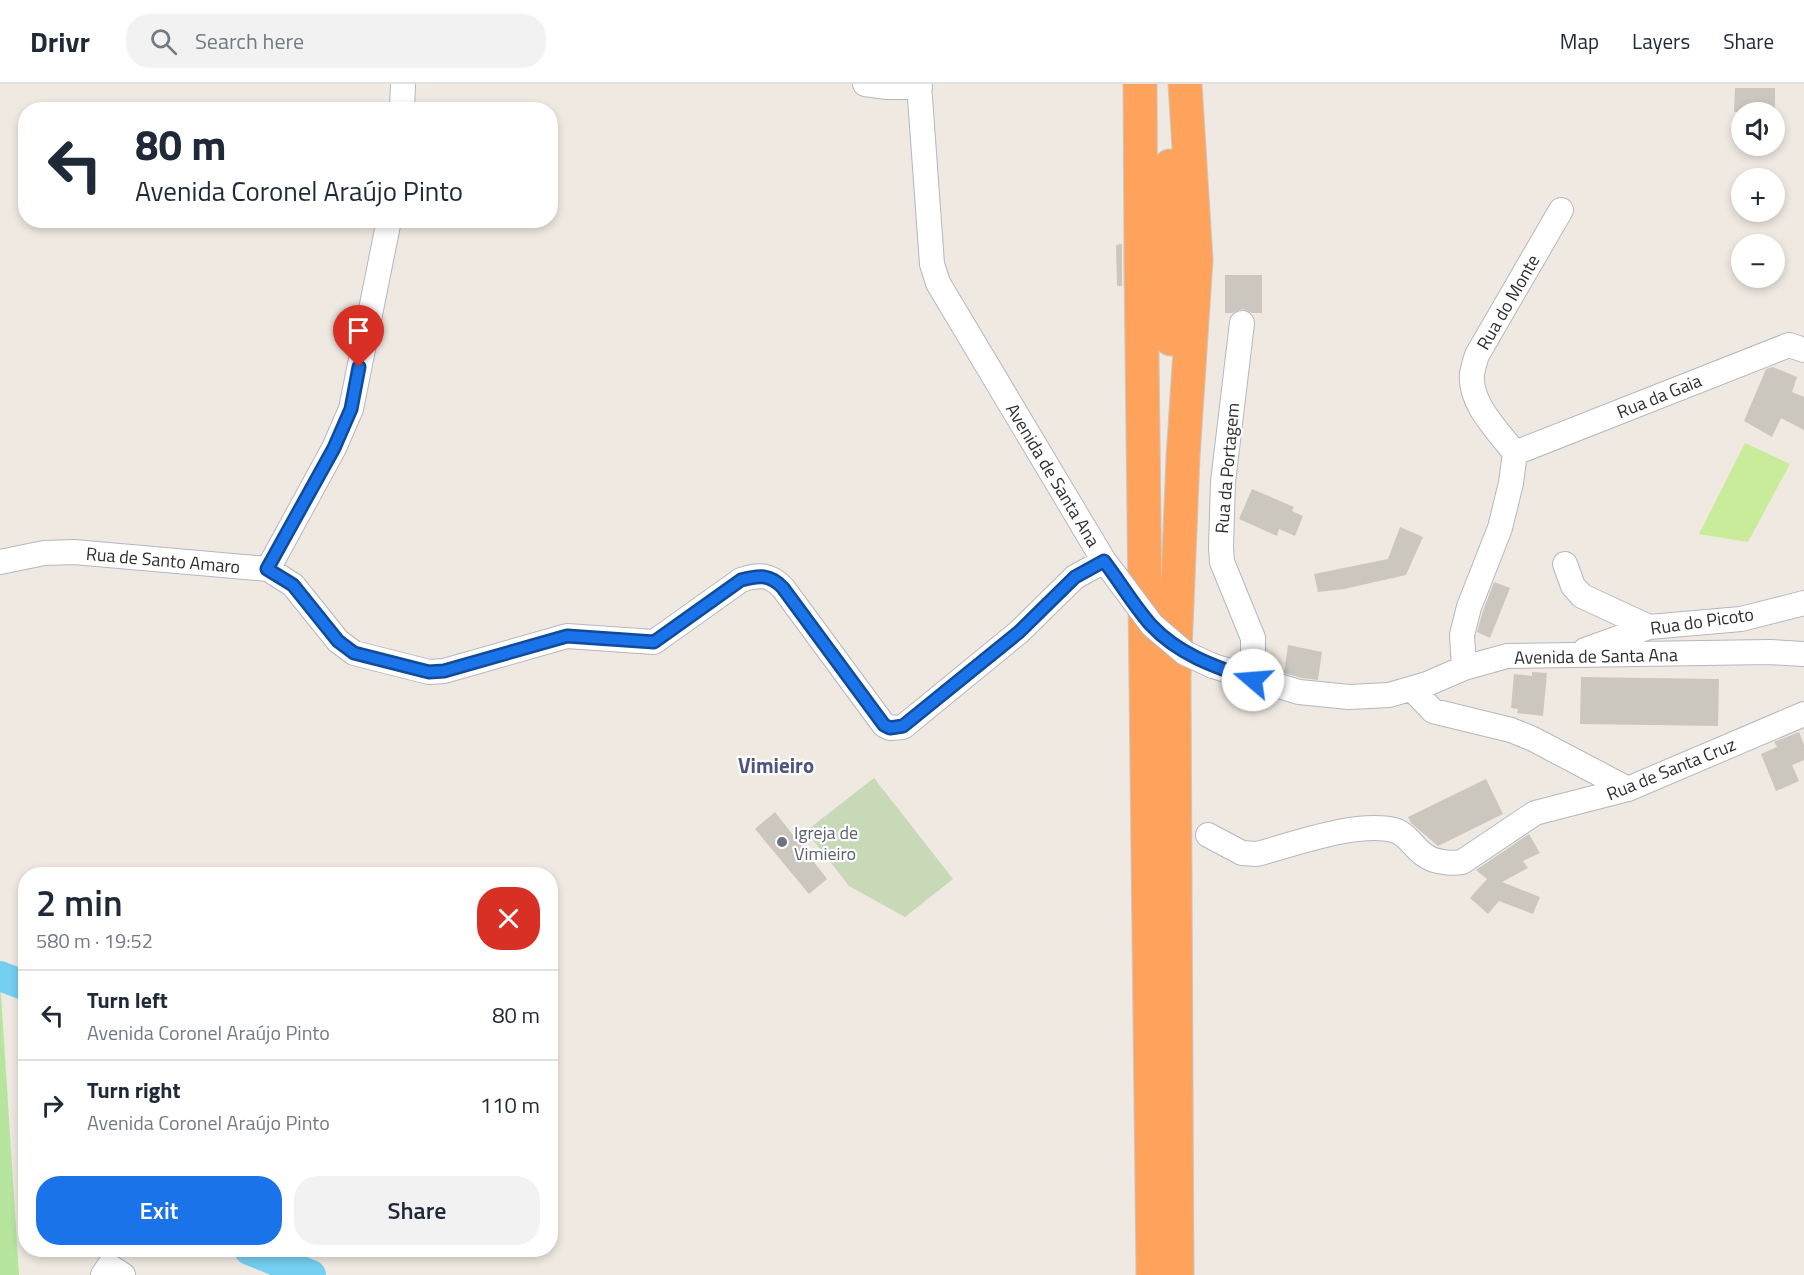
<!DOCTYPE html>
<html lang="en">
<head>
<meta charset="utf-8">
<style>
	:root { --surface:#fff; --page:#f2f2f3; --text:#1f2937; --muted:#747a83; --line:#e0e1e3; --accent:#1a73e8 }
	body { margin:0; font-family:"Titillium Web",sans-serif; background:var(--page); color:var(--text); height:100vh; display:flex; flex-direction:column; font-size:22px; white-space:nowrap }
	* { box-sizing:border-box; margin:0 }
	p { font-size:20px; color:var(--muted) }
	.icon { flex:none; width:33px; height:33px; fill:none; stroke:currentColor; stroke-width:2; stroke-linecap:round; stroke-linejoin:round }
	.map { position:relative; flex:1; overflow:hidden }
	.side { position:absolute; left:18px; top:783px; width:540px; height:390px; display:flex; flex-direction:column; background:var(--surface); border-radius:24px; box-shadow:0 3px 9px #0003 }
	.side>* { flex:none }
	.hud { position:absolute; left:18px; top:18px; width:540px; height:126px; border-radius:24px; box-shadow:0 3px 9px #0003; background:#fff; color:var(--text); overflow:hidden }
	.buttons { position:absolute; left:1731px; top:18px; display:grid; gap:12px }
	.buttons a { display:grid; place-items:center; width:54px; height:54px; border-radius:50%; background:var(--surface); box-shadow:0 3px 9px #0003; font-size:30px }
	.pin { position:absolute; display:grid; place-items:center; width:51px; height:51px; color:#fff; margin:-62px -26px; border-radius:50% 50% 50% 0; rotate:-45deg; box-shadow:0 0 6px #0007 }
	.pin .icon { rotate:45deg }
	.me { position:absolute; width:66px; margin:-33px; rotate:288deg; stroke-linejoin:round; filter:drop-shadow(0 0 4px #0008) }
	.turn { display:flex; align-items:center; gap:21px; height:126px; padding:0 18px; font-size:27px }
	.turn .icon { width:78px; height:78px; stroke-width:2.5 }
	.turn b { display:block; font-size:42px; line-height:51px }
	.round { display:grid; place-items:center; flex:none; width:63px; height:63px; border-radius:24px; background:var(--page) }
	.headline { display:flex; align-items:center; justify-content:space-between; height:102px; padding:0 18px }
	h1 { font-size:36px; font-weight:600; line-height:45px }
	.button { display:flex; gap:12px; margin-top:auto; padding:12px 18px }
	.button a { flex:1; height:69px; border-radius:24px; background:var(--accent); color:#fff; font-size:24px; font-weight:600; line-height:69px; text-align:center }
	.button a+a { background:var(--page); color:var(--text) }
	ul { padding:0; list-style:none }
	li { display:flex; align-items:center; gap:18px; height:90px; padding:0 18px; border-top:2px solid var(--line) }
	li div { flex:1 }
	li b { display:block; font-size:22px }
	li em { font-style:normal }
	header { display:flex; align-items:center; gap:36px; box-sizing:border-box; height:84px; padding:0 30px; background:var(--surface); border-bottom:2px solid var(--line) }
	header strong { font-size:28px }
	nav { display:flex; gap:33px; margin-inline-start:auto; font-size:21px }
	.search { width:420px; height:54px; background:var(--page); display:flex; align-items:center; gap:15px; box-sizing:border-box; padding:0 21px; border-radius:24px; color:var(--muted); font-size:22px }
	.map>svg:first-child { display:block }
	.green { fill:#b6e59e }
	.cemetery { fill:#c8d9b8 }
	.pitch { fill:#c9ec9a }
	.lines { fill:none; stroke-linecap:round; stroke-linejoin:round }
	.river { stroke:#75cff0; stroke-width:30 }
	.building { fill:#cbc7bf }
	.minor-casing { stroke:#b4b7c1; stroke-width:26 }
	.highway-casing { stroke:#c9c9c9; stroke-width:35 }
	.minor { stroke:#fff; stroke-width:24 }
	.highway { stroke:#ffa35c; stroke-width:33 }
	.minor-bridge-casing { stroke:#b4b7c1; stroke-width:26; stroke-linecap:butt }
	.minor-bridge { stroke:#fff; stroke-width:24 }
	.route-casing { stroke:#114b97; stroke-width:15 }
	.route { stroke:#1a73e8; stroke-width:10 }
	.worship-dot { fill:#6b7280; stroke:#fff; stroke-width:2 }
	.labels { text-anchor:middle; dominant-baseline:central; stroke-width:4.5; stroke-linejoin:round; paint-order:stroke }
	.street-label { font-size:18px; fill:#2e2e2e; stroke:#fff }
	.worship-label { font-size:18px; fill:#5b616d; stroke:#fff; text-anchor:start }
	.quarter-label { font-size:21px; font-weight:bold; fill:#4d5680; stroke:#fff }
</style>
</head>
<body>
<header>
<strong>Drivr</strong>
<div class="search"><svg class="icon" aria-label="search" viewBox="0 0 24 24"><circle cx="10" cy="10" r="6"/><path d="M15 15l6 6"/></svg>Search here</div>
<nav><a>Map</a><a>Layers</a><a>Share</a></nav>
</header>
<div class="map">
<svg width="1804" height="1191" viewBox="0 0 1804 1191">
	<rect width="100%" height="100%" fill="#efe9e1"/>
	<path class="green" d="M0 895 19 1191H0Z"/>
	<path class="cemetery" d="M874 694 953 795 905 833 849 802 806 747Z"/>
	<path class="pitch" d="M1745 359 1790 380 1748 458 1699 450Z"/>
	<g class="lines">
		<path class="river" d="M0 892 26 902
			M249 1166 311 1191"/>
	</g>
	<path class="building" d="M1735 4H1775V28H1734Z
		M1122 160V202H1117L1116 161Z
		M1225 191H1262V229H1252L1243 225 1232 229H1225Z
		M1773 283 1797 293 1792 308 1804 313V346L1781 334 1772 353 1744 337 1766 285Z
		M1252 405 1294 423 1292 427 1303 432 1295 452 1279 445 1277 452 1239 435Z
		M1400 443 1423 453 1406 491 1344 505 1318 508 1314 490 1388 475Z
		M1494 498 1510 504 1490 554 1477 548 1483 527Z
		M1288 561 1322 568 1318 596 1302 594 1284 589Z
		M1532 588 1547 589 1543 632 1517 629 1518 625 1511 624 1514 590 1532 592Z
		M1581 593 1719 595 1718 642 1580 640Z
		M1799 648 1804 661V676L1792 681 1799 697 1776 707 1761 670 1777 663 1774 658Z
		M1486 695 1503 730 1438 762 1411 739 1408 733Z
		M775 728 827 795 809 810 755 745Z
		M1529 750 1540 769 1523 777 1528 784 1502 798 1540 813 1533 830 1499 817 1488 830 1470 814 1487 795 1476 786Z"/>
	<g class="lines">
		<defs>
			<path id="minor" d="M865 0 887 3H920
				M919 0 932 180 938 199 1104 477 1114 490
				M402 26 403 0
				M1242 239 1223 398 1221 463 1222 478 1253 554V596
				M1515 369 1789 261 1804 266
				M0 478 44 469 74 468 268 485 293 501 338 557 354 569 429 588 444 587 567 552 654 558 741 496C759 490 770 490 783 504L884 641 890 644 903 643 1019 548 1075 493 1104 477
				M1565 480 1573 502 1582 512 1649 543
				M268 485 334 364 351 325 389 136
				M1585 566 1649 543 1741 535 1804 519
				M1213 582 1299 608 1349 613 1389 611 1427 600 1464 584 1507 572 1769 568 1804 570
				M1464 584 1462 551 1469 523 1500 444 1511 399 1515 369C1498 347 1469 319 1472 290 1473 284 1475 277 1477 271L1561 126
				M1412 605 1433 627 1511 646 1533 655 1628 705
				M1208 751 1242 769 1257 770C1294 760 1356 737 1394 746 1408 750 1414 765 1426 772 1434 778 1452 780 1462 778L1535 729 1628 705 1804 630
				M103 1191 109 1182 123 1191"/>
			<path id="highway" d="M1140 0 1141 183 1153 1191
				M1170 82 1171 255
				M1177 1191 1174 593 1183 373 1196 176 1185 0"/>
		</defs>
		<use href="#minor" class="minor-casing"/>
		<use href="#highway" class="highway-casing"/>
		<use href="#minor" class="minor"/>
		<use href="#highway" class="highway"/>
		<defs>
			<path id="minor-bridge" d="M1114 490 1152 541 1185 569 1213 582"/>
		</defs>
		<use href="#minor-bridge" class="minor-bridge-casing"/>
		<use href="#minor-bridge" class="minor-bridge"/>
	</g>
	<g class="lines">
		<defs>
			<path id="route" d="M359 283 351 325 334 364 267 485 293 501 338 557 354 569 429 588 444 587 567 552 654 558 741 496C759 491 770 490 783 504L884 641 890 644 903 642 1019 548 1075 493 1104 477C1120 498 1134 522 1151 541 1179 571 1216 583 1253 596"/>
		</defs>
		<use href="#route" class="route-casing"/>
		<use href="#route" class="route"/>
	</g>
	<circle class="worship-dot" cx="782" cy="758" r="6"/>
	<g class="labels">
		<g class="street-label">
			<text transform="translate(1508 218) rotate(-60)">Rua do Monte</text>
			<text transform="translate(1659 312) rotate(-22)">Rua da Gaia</text>
			<text transform="translate(1227 384) rotate(-85)">Rua da Portagem</text>
			<text transform="translate(1053 391) rotate(59)">Avenida de Santa Ana</text>
			<text transform="translate(163 476) rotate(5)">Rua de Santo Amaro</text>
			<text transform="translate(1702 537) rotate(-8)">Rua do Picoto</text>
			<text transform="translate(1596 572) rotate(-1)">Avenida de Santa Ana</text>
			<text transform="translate(1671 685) rotate(-22)">Rua de Santa Cruz</text>
		</g>
		<g class="worship-label">
			<text x="794" y="748">Igreja de<tspan x="794" dy="21">Vimieiro</tspan></text>
		</g>
		<g class="quarter-label">
			<text x="776" y="681">Vimieiro</text>
		</g>
	</g>
</svg>
<div class="buttons">
<a><svg class="icon" aria-label="sound" viewBox="0 0 24 24"><path d="M4 9h4l5-4v14l-5-4H4zM17 9q2 3 0 6"/></svg></a>
<a>+</a>
<a>−</a>
</div>
<div class="pin" style="left:359px;top:283px;background:#d93025"><svg class="icon" aria-label="arrive" viewBox="0 0 24 24"><path d="M6 21V4h12l-3 4 3 4H6"/></svg></div>
<svg class="me" style="left:1253px;top:596px" viewBox="-20 -20 40 40"><circle r="19" fill="#fff"/><path d="M0-13L10 11 0 6-10 11z" fill="#1a73e8"/></svg>
<div class="hud">
<div class="turn"><svg class="icon" aria-label="left" viewBox="0 0 24 24"><path d="M17 20v-9H6M10 6l-5 5 5 5"/></svg><div><b>80 m</b>Avenida Coronel Araújo Pinto</div></div>
</div>
<section class="side">
<div class="headline"><div><h1>2 min</h1><p>580 m · 19:52</p></div><a class="round" style="background:#d93025;color:#fff"><svg class="icon" aria-label="close" viewBox="0 0 24 24"><path d="M6 6l12 12M18 6L6 18"/></svg></a></div>
<ul>
<li><svg class="icon" aria-label="left" viewBox="0 0 24 24"><path d="M17 20v-9H6M10 6l-5 5 5 5"/></svg><div><b>Turn left</b><p>Avenida Coronel Araújo Pinto</p></div><em>80 m</em></li>
<li><svg class="icon" aria-label="right" viewBox="0 0 24 24"><path d="M7 20v-9h11M14 6l5 5-5 5"/></svg><div><b>Turn right</b><p>Avenida Coronel Araújo Pinto</p></div><em>110 m</em></li>
</ul>
<div class="button"><a>Exit</a><a>Share</a></div>
</section>
</div>
</body>
</html>
